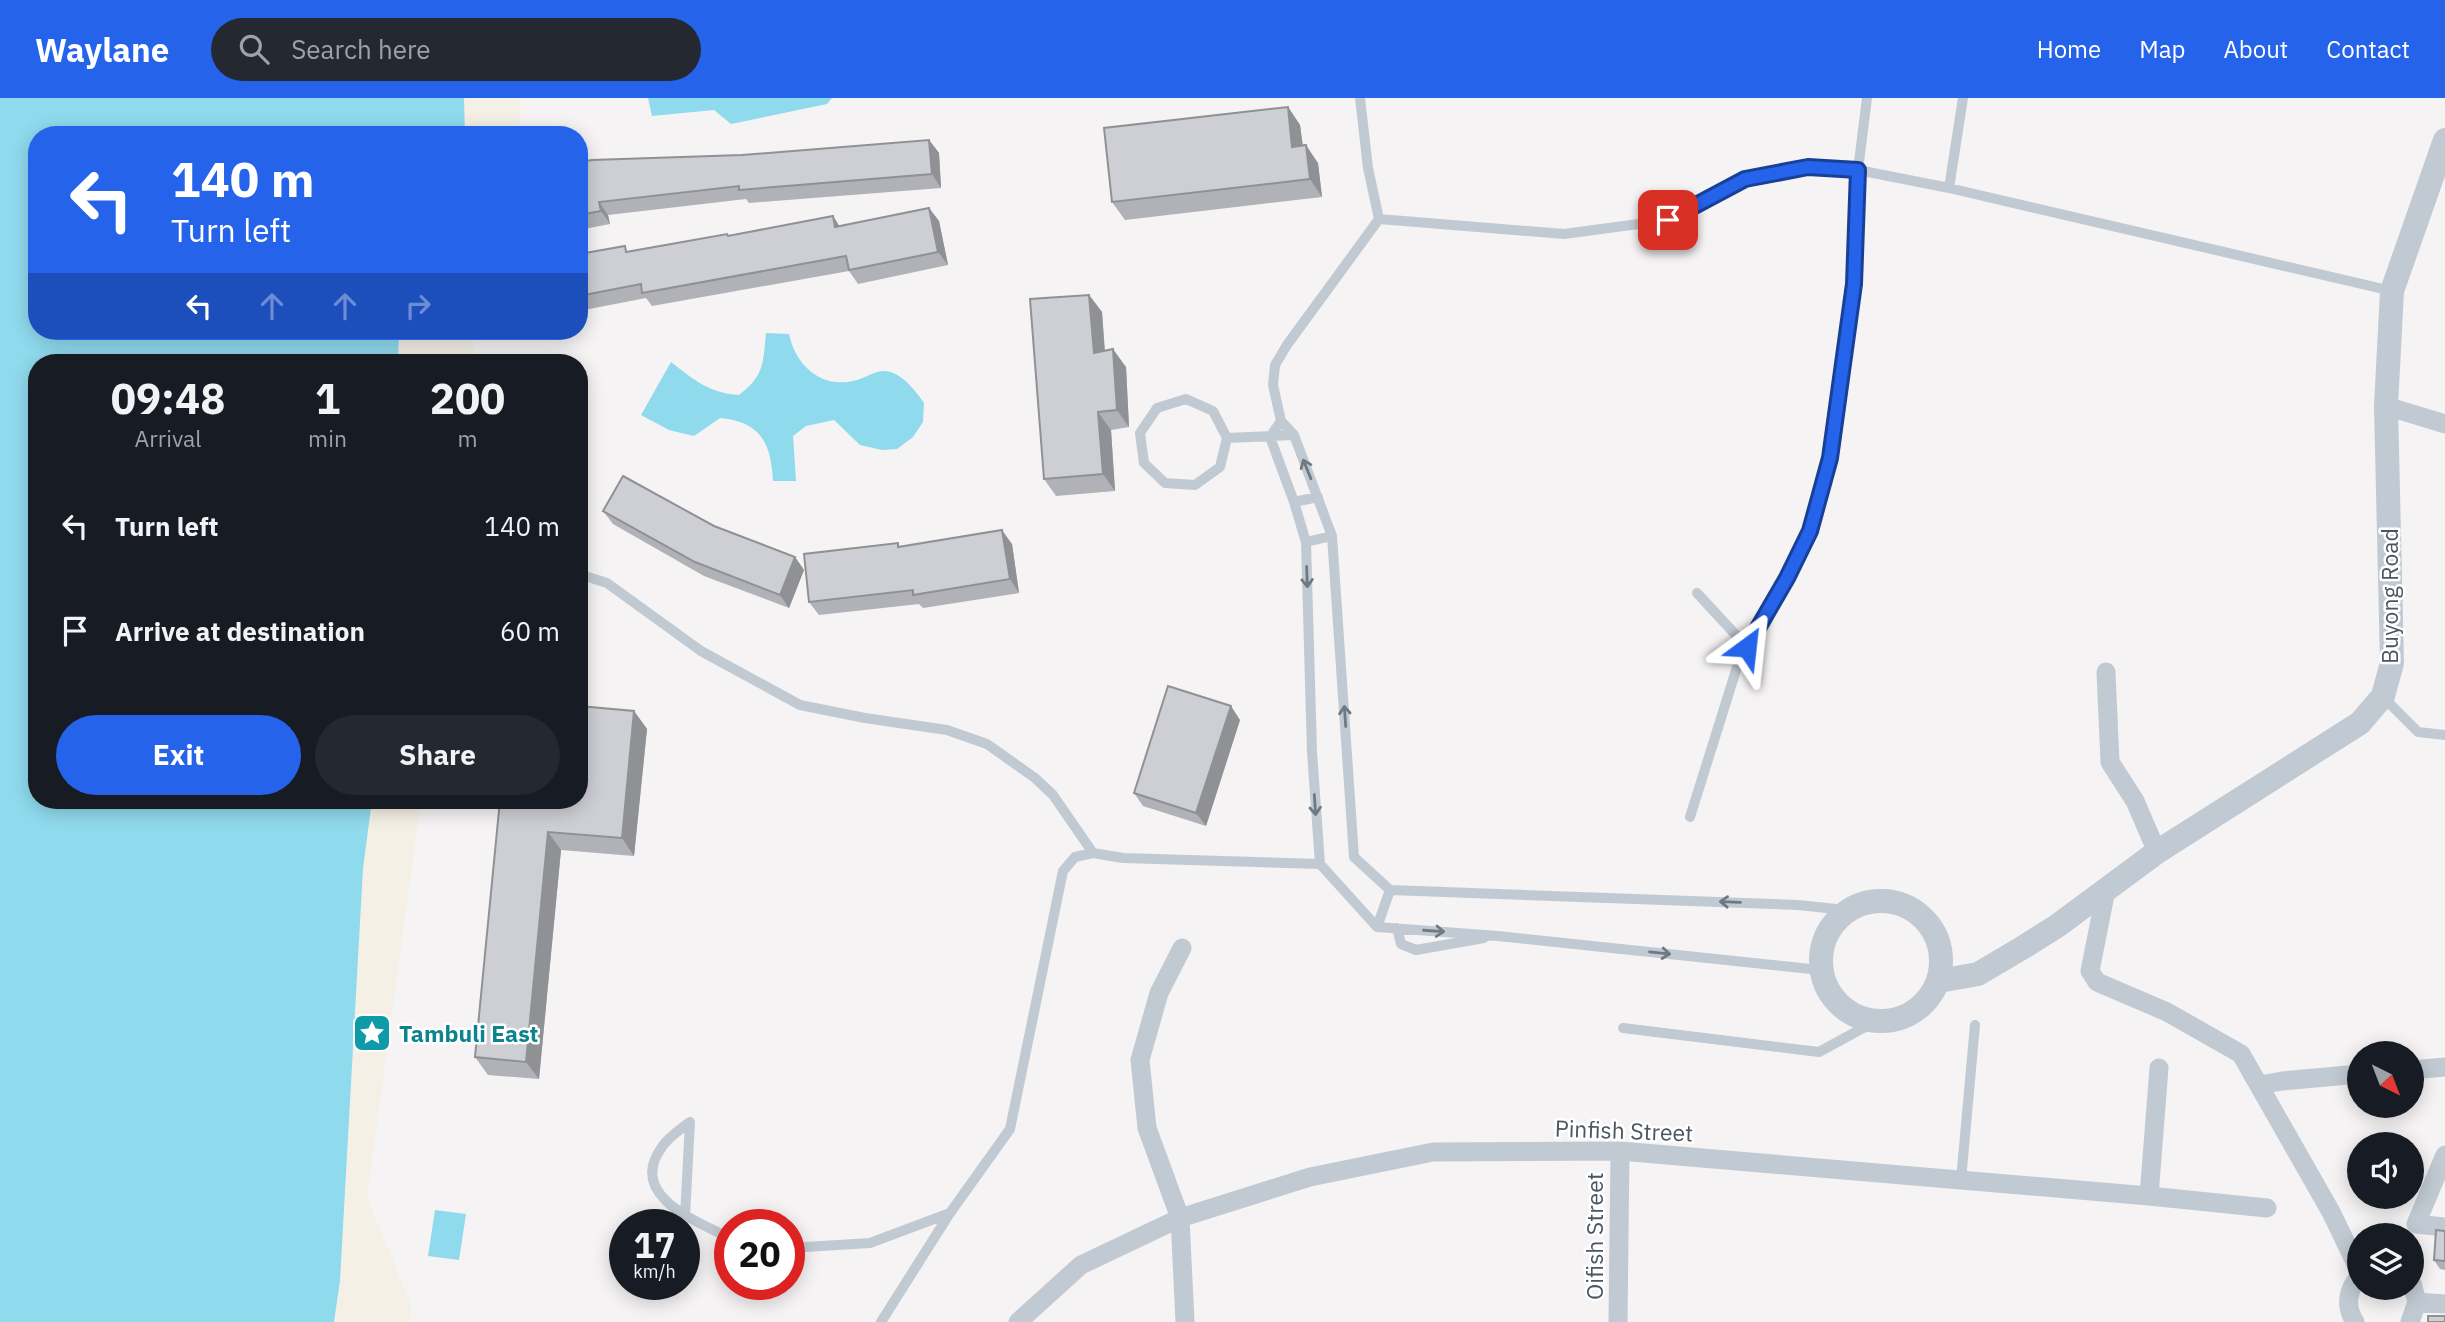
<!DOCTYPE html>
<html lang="en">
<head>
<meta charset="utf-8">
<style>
	:root { --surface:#171b24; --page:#242831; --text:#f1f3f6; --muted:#9ea1a6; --accent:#2563eb }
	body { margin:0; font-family:"IBM Plex Sans",sans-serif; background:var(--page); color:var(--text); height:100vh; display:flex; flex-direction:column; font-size:26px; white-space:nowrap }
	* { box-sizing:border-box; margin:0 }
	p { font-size:23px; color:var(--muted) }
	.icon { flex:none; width:38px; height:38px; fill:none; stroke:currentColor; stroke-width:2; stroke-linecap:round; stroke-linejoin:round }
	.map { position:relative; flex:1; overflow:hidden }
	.details { position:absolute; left:28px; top:256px; width:560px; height:455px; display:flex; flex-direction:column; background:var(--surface); border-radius:28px; box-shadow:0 4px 18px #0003 }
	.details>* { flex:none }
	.banner { position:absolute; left:28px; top:28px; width:560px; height:214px; border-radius:28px; box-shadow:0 4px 18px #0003; background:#2563eb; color:#fff; overflow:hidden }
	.needle { width:46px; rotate:138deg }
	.buttons { position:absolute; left:2347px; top:943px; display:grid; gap:14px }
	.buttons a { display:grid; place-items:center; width:77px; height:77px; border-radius:50%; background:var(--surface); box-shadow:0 4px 18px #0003; font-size:35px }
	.speed { position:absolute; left:609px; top:1111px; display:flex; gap:14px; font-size:35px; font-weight:700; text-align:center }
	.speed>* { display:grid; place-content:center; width:91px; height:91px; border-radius:50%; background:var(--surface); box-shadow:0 4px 18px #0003; line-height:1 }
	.speed small { font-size:18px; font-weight:400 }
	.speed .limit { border:10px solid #d22; background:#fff; color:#111 }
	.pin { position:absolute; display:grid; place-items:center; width:60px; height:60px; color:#fff; margin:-30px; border-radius:14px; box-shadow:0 4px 10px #0006 }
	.me { position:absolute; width:77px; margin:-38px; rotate:30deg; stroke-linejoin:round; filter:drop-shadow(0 0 5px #0008) }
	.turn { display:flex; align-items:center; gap:24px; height:147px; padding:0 28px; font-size:32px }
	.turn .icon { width:91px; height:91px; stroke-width:2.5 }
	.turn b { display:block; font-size:49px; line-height:60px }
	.lanes { display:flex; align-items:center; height:66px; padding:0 28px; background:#0003; justify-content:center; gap:35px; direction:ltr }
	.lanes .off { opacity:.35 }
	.eta { display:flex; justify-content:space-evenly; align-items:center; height:119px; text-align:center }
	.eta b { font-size:42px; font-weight:700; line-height:49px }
	.cta { display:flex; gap:14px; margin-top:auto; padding:14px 28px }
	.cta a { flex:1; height:80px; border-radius:42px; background:var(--accent); color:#fff; font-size:28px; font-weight:700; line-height:80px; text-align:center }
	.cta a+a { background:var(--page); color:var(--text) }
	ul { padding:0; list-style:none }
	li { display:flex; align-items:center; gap:21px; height:105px; padding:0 28px }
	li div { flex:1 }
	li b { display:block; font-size:26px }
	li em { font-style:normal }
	header { display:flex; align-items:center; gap:42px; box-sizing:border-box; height:98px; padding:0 35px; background:var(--accent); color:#fff }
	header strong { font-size:33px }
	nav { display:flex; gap:38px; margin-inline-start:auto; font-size:24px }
	.search { width:490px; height:63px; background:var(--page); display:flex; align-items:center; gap:18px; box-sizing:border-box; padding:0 24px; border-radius:38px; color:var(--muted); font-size:26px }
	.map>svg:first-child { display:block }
	.sand { fill:#f5f0e5 }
	.water { fill:#90daee }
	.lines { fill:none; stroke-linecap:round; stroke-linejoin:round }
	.service { stroke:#c1cad2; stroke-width:10 }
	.minor { stroke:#c1cad2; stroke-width:19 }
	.tertiary { stroke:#c1cad2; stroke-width:24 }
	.wall { fill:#b0b2b7 }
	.shaded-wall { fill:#909195 }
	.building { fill:#cdcfd5; stroke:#909195; stroke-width:2 }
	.oneway { stroke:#6e7983 }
	.route-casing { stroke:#184099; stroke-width:18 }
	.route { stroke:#2563eb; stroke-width:12 }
	.labels { text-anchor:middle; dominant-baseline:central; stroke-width:5; stroke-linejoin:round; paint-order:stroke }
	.street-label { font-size:23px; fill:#4a5661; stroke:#fff }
	.culture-label { font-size:23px; font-weight:bold; fill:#0d838f; stroke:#fff; text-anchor:start }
</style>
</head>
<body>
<header>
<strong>Waylane</strong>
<div class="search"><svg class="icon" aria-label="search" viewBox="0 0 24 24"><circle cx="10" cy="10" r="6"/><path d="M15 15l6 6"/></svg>Search here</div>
<nav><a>Home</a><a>Map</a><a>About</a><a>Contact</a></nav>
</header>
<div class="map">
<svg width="2445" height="1224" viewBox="0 0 2445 1224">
	<rect width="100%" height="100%" fill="#f5f3f3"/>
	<path class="sand" d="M464 0H520L519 37H465Z
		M399 233H451L474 245 472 264H398Z
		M372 702H421L367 1099 411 1207 410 1224H334L340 1183 363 771Z"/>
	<path class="water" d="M0 0H464L465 37H37V233H399L398 264H37V702H372L363 771 340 1183 334 1224H0Z
		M648 0H832L827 6 731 26 714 12 652 18Z
		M766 235 789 236C796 269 823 292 857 282 869 279 879 269 893 275 906 280 917 295 924 305L923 324 913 339 897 351 882 352 860 347 834 322 806 328 793 338 796 383H773C771 345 761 324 720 320L694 338 669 332 641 317 671 264C694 282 709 295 739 297 764 278 763 266 766 235Z
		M435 1112 466 1116 459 1162 428 1158Z"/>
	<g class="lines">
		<path class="service" d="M1360 0 1368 70 1379 121 1287 247 1275 267 1273 287 1281 323 1294 337 1332 438 1354 759 1390 792 1798 807 1846 812
			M1949 90 1963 0
			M1379 121 1564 136 1668 122 1745 81 1808 69 1858 72 1949 90 2392 193
			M1186 301 1213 313 1227 340 1220 369 1195 387 1165 385 1144 365 1140 335 1157 310Z
			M1281 323 1270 339 1294 404 1306 444 1312 654 1320 766 1377 829 1498 838 1820 872
			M1227 340 1294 337
			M1294 404 1318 399
			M1306 444 1332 438
			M579 476 607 485 701 553 800 607 865 620 947 632 987 646 1035 680 1053 697 1093 755
			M1697 495 1747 549
			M2383 599 2418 634 2445 637
			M1690 719 1738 566 1787 479 1810 433 1830 360 1854 186 1858 72 1867 0
			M1377 829 1390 792
			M1397 830 1401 846 1416 852 1484 840
			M1623 930 1819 954 1874 924
			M1961 1082 1975 927
			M685 1118 690 1024C681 1031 668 1039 662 1049 627 1097 695 1123 730 1140
			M789 1150 870 1145 950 1115 1010 1031 1063 773 1075 759 1093 755 1123 760 1320 766
			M881 1224 950 1115"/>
		<path class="minor" d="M2386 308 2445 326
			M2106 574 2110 664 2135 703 2157 754
			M2106 792 2090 873 2097 884 2167 914 2241 956 2331 1114 2359 1172
			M1182 850 1159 895 1140 962 1147 1030 1180 1120 1185 1224
			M2412 972 2445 969
			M2260 987 2282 983 2359 976
			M2445 1057 2416 1126 2445 1129
			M2149 1098 2159 970
			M2417 1204 2445 1206
			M1018 1224 1081 1167 1180 1120 1310 1079 1433 1054 1620 1053 2149 1098 2267 1110
			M1618 1224 1620 1053
			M2355 1224C2345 1209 2347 1192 2359 1179
			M2410 1224 2417 1204 2412 1185"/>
		<path class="tertiary" d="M1821 863a60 60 0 1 1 120 0a60 60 0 1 1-120 0Z
			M1939 883 1978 876 2022 850 2057 828 2157 754 2360 625 2383 598 2392 565 2386 308 2392 193 2445 42"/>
	</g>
	<path class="wall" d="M1288 9 1300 27 1303 48 1318 65 1322 99 1125 122 1112 104Z
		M929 42 939 55 941 90 749 105 746 101 608 117 610 126 579 132V64L742 57Z
		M929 110 939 123 948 167 858 186 849 173 652 208 646 200 579 213V156L629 153 727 136 729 138 840 128Z
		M1089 197 1102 214 1105 253 1126 269 1129 329 1111 332 1115 393 1056 398 1044 381Z
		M603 413 795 459 804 472 789 510 704 478 613 426Z
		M1012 446 1019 495 923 510 919 506 819 517 809 504 900 449Z
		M634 613 647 631 634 758 561 752 539 981 488 977 475 959 500 702Z
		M1240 622 1206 728 1143 708 1134 695Z
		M2445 1133V1172L2440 1171 2434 1162Z"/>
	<path class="shaded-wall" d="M1288 9 1300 27 1305 66 1292 49Z
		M929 42 939 55 941 90 932 76Z
		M1306 47 1318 65 1322 99 1310 81Z
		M599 104 608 117 610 126 601 113Z
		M929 110 939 123 948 167 938 154Z
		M833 118 842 132 835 129Z
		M1089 197 1102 214 1106 273 1094 255Z
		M1113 251 1126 269 1129 329 1117 312Z
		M1098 314 1111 332 1115 393 1103 376Z
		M1002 432 1012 446 1019 495 1010 481Z
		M795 459 804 472 789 510 780 497Z
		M1231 608 1240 622 1206 728 1196 715Z
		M634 613 647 631 634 758 622 740Z
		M548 734 561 752 539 981 526 964Z"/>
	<path class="building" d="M1288 9 1292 49 1306 47 1310 81 1112 104 1104 30Z
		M929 42 932 76 739 92V88L599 104 601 113 579 117V64L592 62 742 57Z
		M929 110 938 154 849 172 846 158 642 195 641 186 579 198V156L625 148 626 154 727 136 728 138 833 118 835 129Z
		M1089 197 1094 255 1113 251 1117 312 1098 314 1103 376 1044 381 1030 201Z
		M623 378 714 428 795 459 780 497 695 464 603 413Z
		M1002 432 1010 481 913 497V492L809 504 804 456 898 445V449Z
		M1168 588 1231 608 1196 715 1134 695Z
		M579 608 634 613 622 740 548 734 526 964 475 959 500 702H579Z
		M2436 1132 2445 1133V1163L2434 1162Z
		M2428 1218H2445V1224H2428Z"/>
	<defs><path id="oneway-shaft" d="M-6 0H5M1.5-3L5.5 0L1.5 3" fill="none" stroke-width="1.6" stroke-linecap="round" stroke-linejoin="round" transform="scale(1.75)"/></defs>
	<g class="oneway">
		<use href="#oneway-shaft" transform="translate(1307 371) rotate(-112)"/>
		<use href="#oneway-shaft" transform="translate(1307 479) rotate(88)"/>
		<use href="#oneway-shaft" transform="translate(1345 618) rotate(-94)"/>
		<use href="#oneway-shaft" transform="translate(1315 707) rotate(86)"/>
		<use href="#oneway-shaft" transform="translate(1730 804) rotate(-178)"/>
		<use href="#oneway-shaft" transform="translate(1434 833) rotate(4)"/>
		<use href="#oneway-shaft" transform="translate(1660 855) rotate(6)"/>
	</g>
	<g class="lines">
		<defs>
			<path id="route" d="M1668 122 1745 81 1808 69 1858 72 1854 186 1830 360 1810 433 1787 480 1747 549"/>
		</defs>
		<use href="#route" class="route-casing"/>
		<use href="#route" class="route"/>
	</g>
	<defs>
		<symbol id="sight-square" viewBox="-11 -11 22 22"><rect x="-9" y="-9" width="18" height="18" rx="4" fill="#0f9aa8" stroke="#fff"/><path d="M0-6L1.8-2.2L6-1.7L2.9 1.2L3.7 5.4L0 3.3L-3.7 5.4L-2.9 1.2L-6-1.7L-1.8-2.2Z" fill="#fff"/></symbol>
	</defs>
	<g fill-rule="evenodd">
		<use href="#sight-square" x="350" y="913" width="44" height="44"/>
	</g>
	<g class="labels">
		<g class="street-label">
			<text transform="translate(2389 498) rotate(-90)">Buyong Road</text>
			<text transform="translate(1624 1032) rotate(2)">Pinfish Street</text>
			<text transform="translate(1594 1138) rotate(-90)">Oifish Street</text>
		</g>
		<g class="culture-label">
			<text x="399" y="935">Tambuli East</text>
		</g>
	</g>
</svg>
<div class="buttons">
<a><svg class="needle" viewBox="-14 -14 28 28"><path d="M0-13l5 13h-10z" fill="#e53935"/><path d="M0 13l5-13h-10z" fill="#9ea1a6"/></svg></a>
<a><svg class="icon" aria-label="sound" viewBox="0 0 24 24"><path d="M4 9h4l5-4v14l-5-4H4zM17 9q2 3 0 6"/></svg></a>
<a><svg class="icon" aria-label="layers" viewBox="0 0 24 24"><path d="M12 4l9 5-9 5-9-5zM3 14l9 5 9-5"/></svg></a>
</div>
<div class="speed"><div>17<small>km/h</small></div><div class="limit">20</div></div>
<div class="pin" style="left:1668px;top:122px;background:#d93025"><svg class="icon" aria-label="arrive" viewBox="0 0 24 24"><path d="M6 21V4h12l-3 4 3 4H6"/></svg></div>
<svg class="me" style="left:1747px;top:549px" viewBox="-20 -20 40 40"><path d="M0-17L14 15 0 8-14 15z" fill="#2563eb" stroke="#fff" stroke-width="4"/></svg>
<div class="banner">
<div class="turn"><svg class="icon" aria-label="left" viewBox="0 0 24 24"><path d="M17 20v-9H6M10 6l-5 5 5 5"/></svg><div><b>140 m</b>Turn left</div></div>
<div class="lanes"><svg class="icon" aria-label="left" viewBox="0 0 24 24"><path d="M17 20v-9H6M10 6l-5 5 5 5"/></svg><svg class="icon off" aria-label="ahead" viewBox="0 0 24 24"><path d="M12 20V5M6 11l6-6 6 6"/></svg><svg class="icon off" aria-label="ahead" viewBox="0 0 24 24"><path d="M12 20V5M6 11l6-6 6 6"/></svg><svg class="icon off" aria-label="right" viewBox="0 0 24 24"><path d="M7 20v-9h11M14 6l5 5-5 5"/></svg></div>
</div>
<section class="details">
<div class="eta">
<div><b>09:48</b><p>Arrival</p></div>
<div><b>1</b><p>min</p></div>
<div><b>200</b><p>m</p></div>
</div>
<ul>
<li><svg class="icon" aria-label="left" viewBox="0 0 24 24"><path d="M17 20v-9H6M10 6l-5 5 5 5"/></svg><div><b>Turn left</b></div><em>140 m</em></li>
<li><svg class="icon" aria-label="arrive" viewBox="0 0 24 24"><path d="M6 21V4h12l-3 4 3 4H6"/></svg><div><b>Arrive at destination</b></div><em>60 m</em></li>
</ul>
<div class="cta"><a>Exit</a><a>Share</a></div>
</section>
</div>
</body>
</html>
